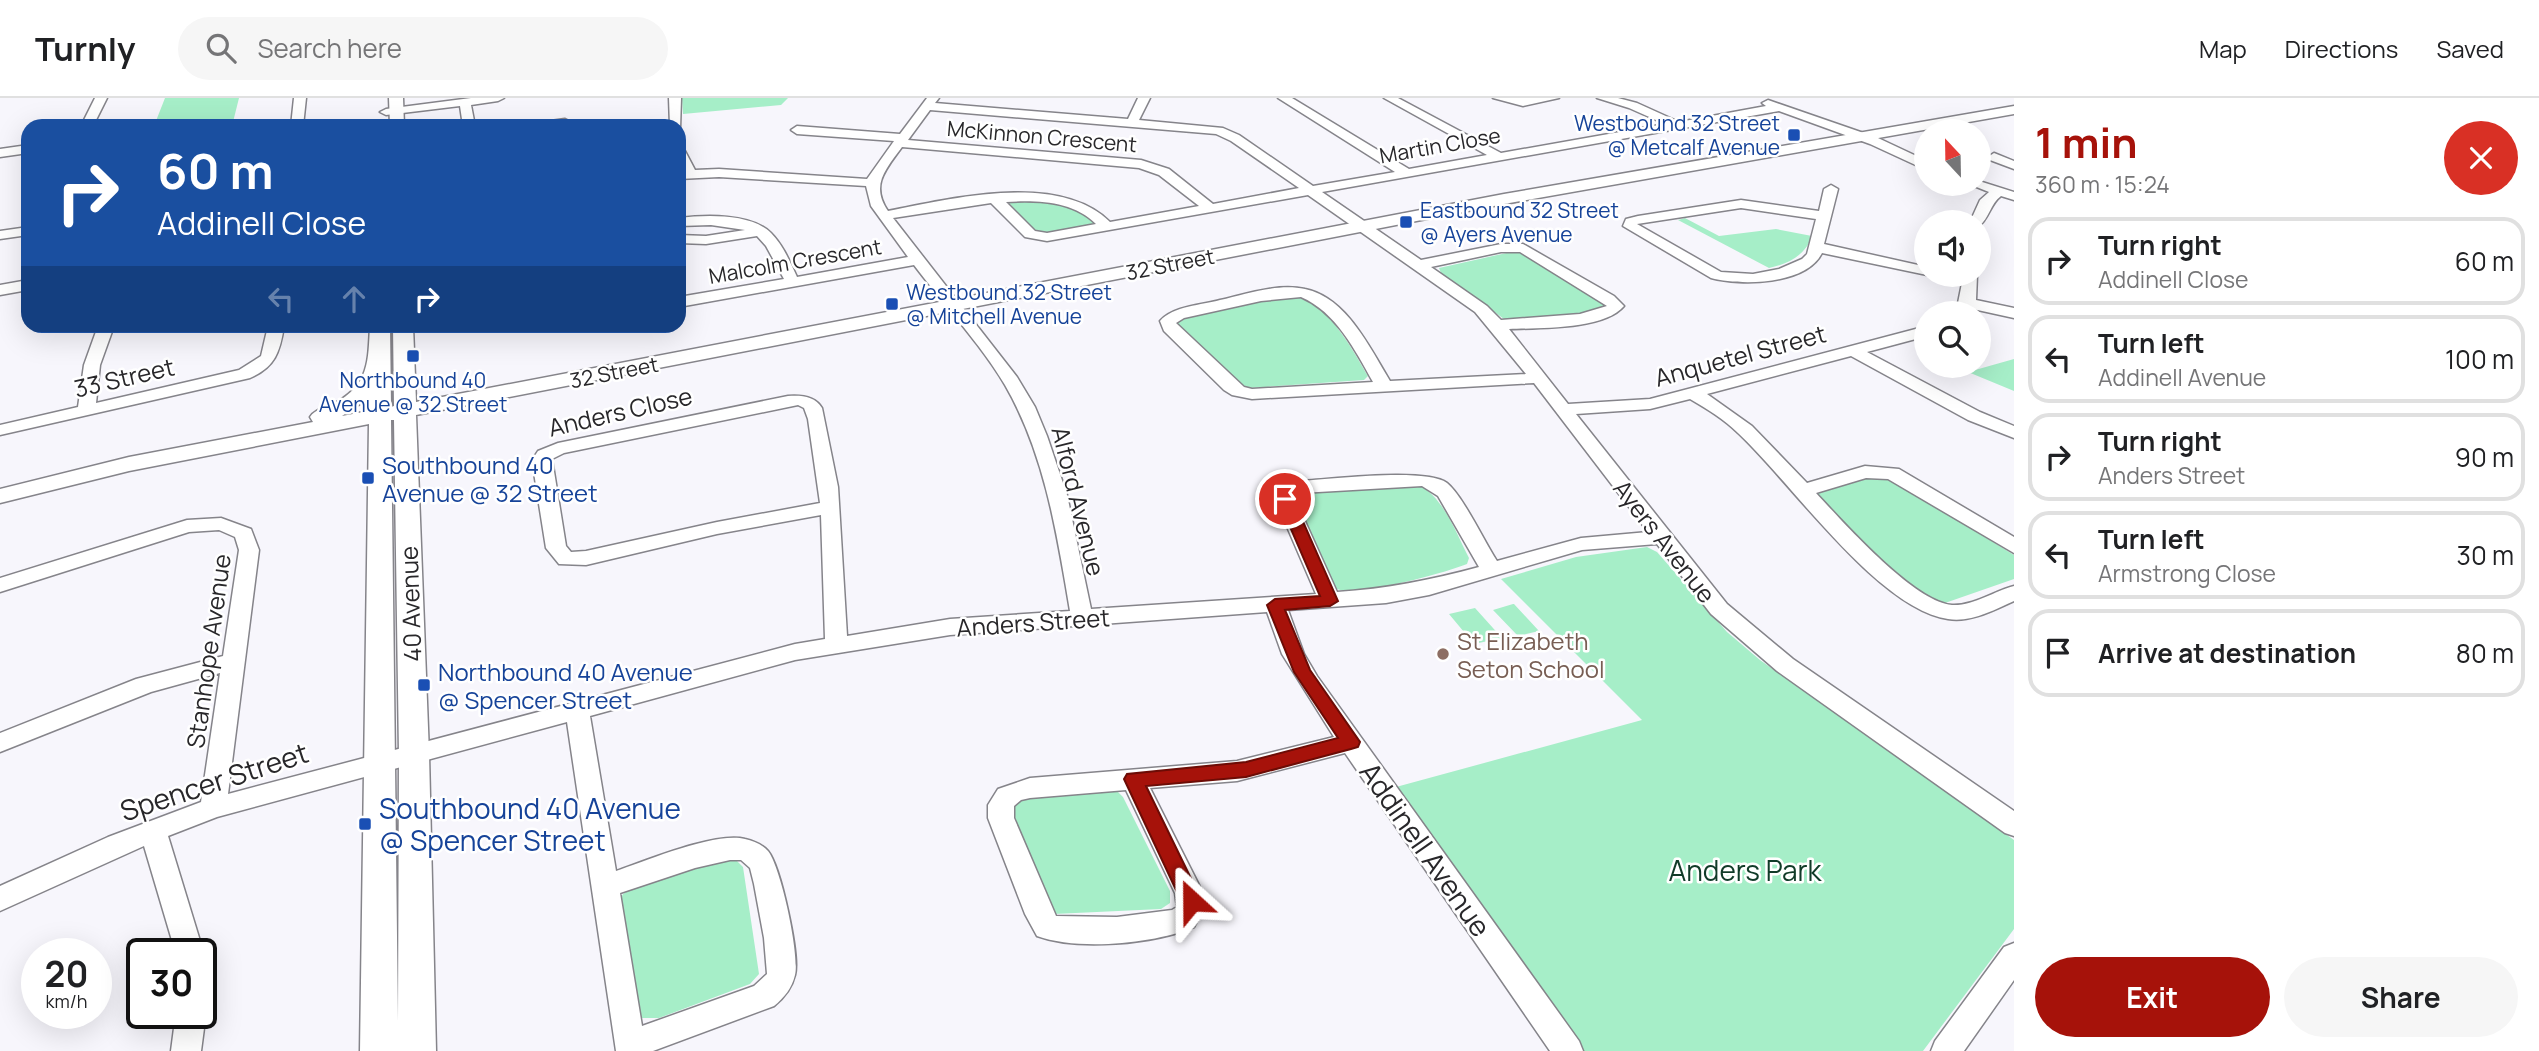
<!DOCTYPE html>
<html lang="en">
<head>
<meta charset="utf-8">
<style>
	:root { --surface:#fff; --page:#f6f6f6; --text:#202124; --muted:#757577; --line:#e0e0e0; --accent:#a6120a }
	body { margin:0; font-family:Manrope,sans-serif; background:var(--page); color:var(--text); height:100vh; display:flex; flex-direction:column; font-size:26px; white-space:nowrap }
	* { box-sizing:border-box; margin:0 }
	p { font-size:23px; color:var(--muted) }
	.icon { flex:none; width:38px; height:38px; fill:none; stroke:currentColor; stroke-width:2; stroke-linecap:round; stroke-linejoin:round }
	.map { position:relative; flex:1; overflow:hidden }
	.panel { display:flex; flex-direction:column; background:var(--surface); width:525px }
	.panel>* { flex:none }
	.hud { position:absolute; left:21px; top:21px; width:665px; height:214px; border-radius:21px; box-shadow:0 7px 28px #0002; background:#1a4fa0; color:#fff; overflow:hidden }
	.needle { width:46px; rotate:338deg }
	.fabs { position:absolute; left:1914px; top:21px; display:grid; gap:14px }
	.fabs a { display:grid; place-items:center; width:77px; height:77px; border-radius:50%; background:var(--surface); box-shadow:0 7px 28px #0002; font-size:35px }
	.speed { position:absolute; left:21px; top:840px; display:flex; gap:14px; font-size:35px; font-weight:700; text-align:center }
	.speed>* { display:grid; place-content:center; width:91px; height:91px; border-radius:50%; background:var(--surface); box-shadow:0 7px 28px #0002; line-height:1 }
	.speed small { font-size:18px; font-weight:400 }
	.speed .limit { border:4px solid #111; border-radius:10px; background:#fff; color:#111 }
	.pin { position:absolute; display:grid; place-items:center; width:60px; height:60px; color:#fff; margin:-30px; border:4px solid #fff; border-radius:50%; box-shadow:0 2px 7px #0007 }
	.me { position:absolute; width:77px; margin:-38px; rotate:336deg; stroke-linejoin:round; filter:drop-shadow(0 0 5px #0008) }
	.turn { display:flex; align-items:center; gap:24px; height:147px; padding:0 21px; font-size:32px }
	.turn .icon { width:91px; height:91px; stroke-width:2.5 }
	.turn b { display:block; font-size:49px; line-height:60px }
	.lanes { display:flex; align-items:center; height:66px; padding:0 21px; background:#0003; justify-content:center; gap:35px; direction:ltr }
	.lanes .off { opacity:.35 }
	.round { display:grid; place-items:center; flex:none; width:74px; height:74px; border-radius:37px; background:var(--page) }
	.head { display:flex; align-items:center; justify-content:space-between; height:119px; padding:0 21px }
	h1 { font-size:42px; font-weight:700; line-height:52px; color:var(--accent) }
	.cta { display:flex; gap:14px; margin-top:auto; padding:14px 21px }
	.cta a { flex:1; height:80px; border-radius:42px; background:var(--accent); color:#fff; font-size:28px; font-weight:700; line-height:80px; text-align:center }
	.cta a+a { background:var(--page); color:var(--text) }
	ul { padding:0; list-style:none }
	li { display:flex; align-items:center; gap:21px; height:88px; margin:0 14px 10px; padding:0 7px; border:4px solid var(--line); border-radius:21px }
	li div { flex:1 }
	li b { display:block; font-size:26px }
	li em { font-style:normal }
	header { display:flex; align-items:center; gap:42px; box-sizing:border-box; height:98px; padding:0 35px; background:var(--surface); border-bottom:2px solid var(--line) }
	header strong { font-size:33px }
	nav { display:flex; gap:38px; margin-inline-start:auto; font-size:24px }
	.search { width:490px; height:63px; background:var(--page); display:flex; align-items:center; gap:18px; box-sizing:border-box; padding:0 24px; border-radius:38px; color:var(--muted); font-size:26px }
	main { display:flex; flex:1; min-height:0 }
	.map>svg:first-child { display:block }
	.green { fill:#a6eec8 }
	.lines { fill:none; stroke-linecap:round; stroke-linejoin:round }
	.minor-casing { stroke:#85848a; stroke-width:3 }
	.major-casing { stroke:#85848a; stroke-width:3 }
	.minor { fill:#fff; fill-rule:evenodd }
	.major { fill:#fff; fill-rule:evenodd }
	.route { fill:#a6120a; stroke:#6c0c06; stroke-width:2 }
	.transit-dot { fill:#1a4fb4; stroke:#fff; stroke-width:2.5 }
	.education-dot { fill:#8d6e63; stroke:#fff; stroke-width:2.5 }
	.labels { text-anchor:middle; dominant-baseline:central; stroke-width:5; stroke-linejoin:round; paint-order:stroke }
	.far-transit-label { font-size:21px; fill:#164399; stroke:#fff; text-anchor:start }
	.far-street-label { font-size:21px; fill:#28272a; stroke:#fff }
	.street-label { font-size:24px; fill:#28272a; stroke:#fff }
	.transit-label { font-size:24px; fill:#164399; stroke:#fff; text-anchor:start }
	.education-label { font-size:24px; fill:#785e54; stroke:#fff; text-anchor:start }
	.near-street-label { font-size:28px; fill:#28272a; stroke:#fff }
	.near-transit-label { font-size:28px; fill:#164399; stroke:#fff; text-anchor:start }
	.near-park-label { font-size:28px; fill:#103b28; stroke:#fff }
</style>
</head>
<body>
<header>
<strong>Turnly</strong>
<div class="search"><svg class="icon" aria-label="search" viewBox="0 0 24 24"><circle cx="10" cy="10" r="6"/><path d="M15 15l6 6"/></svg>Search here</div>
<nav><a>Map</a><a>Directions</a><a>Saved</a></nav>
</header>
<main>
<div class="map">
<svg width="2014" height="953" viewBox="0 0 2014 953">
	<rect width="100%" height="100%" fill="#f7f6fc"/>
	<path class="green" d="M165 0H239L232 28H154Z
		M682 0H788L781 7 683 16Z
		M1018 102C1049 104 1070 104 1096 123L1093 128 1048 136 1037 135 1008 104Z
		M1685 120 1719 138 1776 131 1812 138C1805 158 1788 166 1769 170L1678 122Z
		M1520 152 1608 205V210C1575 219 1539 227 1504 221L1441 175 1439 170Z
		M1286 198C1325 198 1351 249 1368 278L1364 282 1250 290 1238 287 1175 228V223L1181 221Z
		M2014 261V293L1968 274Z
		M1870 377 1896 384 2014 457V481L1945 505 1926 500 1910 491 1817 400V396L1822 392Z
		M1419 387C1444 400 1456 435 1469 460L1467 466C1445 475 1357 499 1337 491 1334 490 1330 486 1328 484L1292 397 1301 393Z
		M1647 449 1657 454 1727 534 1760 562 2014 742V831L1923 953H1584L1439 754 1396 689 1642 622 1501 481 1576 459Z
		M1513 506H1514L1539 533 1518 538 1493 512Z
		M1475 510 1502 540 1474 546 1449 516Z
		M1116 692 1123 699 1170 793V805L1161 811 1054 816 1011 719 1010 707 1022 699Z
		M732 758 743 769 759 876 750 886 659 920H642L635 909 617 807 623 796 636 788Z"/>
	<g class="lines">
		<defs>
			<path id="minor" d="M95 0H107L93 28H81Z
				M294 0H306L303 28H291Z
				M504 0 498 3 471 7 475 28H463L460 8 386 17 380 14 386 11 471 0Z
				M669 0H681L680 31 679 28H670Z
				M927 0H939L935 5 1128 21 1138 0H1150L1139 22 1223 30 1239 37 1313 88 1395 74 1278 0H1292L1409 71 1487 57 1384 0H1398L1501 55 1665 26 1629 10 1597 0H1618L1637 5 1679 24 1766 8 1762 5 1768 2 1878 40 1927 63V71L1922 70 1870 46 1779 13 1322 94 1421 162 1501 146H1523L1614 198 1624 208C1604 232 1538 230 1509 231L1568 306 1650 301 1927 228V238L1867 254 1980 314 2014 328V340L1968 322 1851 258 1707 296 1752 328 1807 385 1865 368 1899 371 2014 439V455L1888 381 1866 380 1816 395C1843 424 1914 504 1952 507 1974 508 1994 493 2014 488V503C1994 512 1970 525 1948 521 1878 511 1790 383 1738 335 1724 321 1707 311 1690 301L1650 311 1576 316 1727 506 1793 561 2014 713V738L2005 735 1777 573 1711 516 1657 446 1582 452 1429 497 1386 505 1288 512 1304 556 1317 578 1579 943 1583 953H1550L1345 655 1237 683 1150 690 1203 795 1204 811 1194 829C1154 846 1078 853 1037 838L1025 816 988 720V707L998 691 1030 680 1237 663 1334 639 1282 556 1267 514 950 537 795 562 590 618 616 773C645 763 717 733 745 741 753 743 762 746 768 753 781 769 800 858 795 877 792 890 784 900 774 908L653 953H616L567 624 217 719 168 738 204 856 201 863V856H176L144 748 0 813V788L108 739 201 704 220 575 151 594 0 654V635L136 581 223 558 239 452 235 439 219 432 189 434 0 494V480L187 422 221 420 251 431 259 452 228 696 795 546 825 541 821 417 717 436 586 467 559 466 546 450 532 362 538 353 558 345 788 298C801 297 815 298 822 310L838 389 847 538 950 521 1070 513C1057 436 1045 356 1005 287 982 248 942 204 914 167L679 209V199L784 181 766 148 757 138 706 146 679 145V137L706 138 745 132 711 127 679 128V120C705 117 751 115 771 135 783 147 790 164 797 179L908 159 871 108 866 88 719 79 679 81V73H682L679 66V49L685 53 695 72 719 71 867 81 894 43 797 36 791 32 797 28 900 36ZM930 12 1216 36 1231 43 1299 90 1213 106 1169 71 1141 62 908 42ZM902 49 1139 70 1159 77 1199 108 1110 124C1059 73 950 101 888 113 870 87 886 71 902 49ZM1308 97 1475 214 1526 276 1390 283C1370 250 1346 199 1305 191 1278 185 1246 196 1220 202 1202 207 1173 208 1160 223L1164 233 1224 292 1232 297 1252 301 1534 285 1648 434 1581 440 1497 463C1485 445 1463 398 1447 385 1425 369 1328 382 1297 383L1281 390 1275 401 1316 496 1091 511 1067 397 1047 338 1035 309 1017 279 893 120 991 105 1025 139 1047 143ZM1006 104C1037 102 1073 103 1096 126L1047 135 1035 133ZM1501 154H1520L1607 208 1580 216 1501 222 1487 208 1431 169ZM1301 199C1336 214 1355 252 1373 284L1252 291 1244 289 1176 225 1184 220 1261 203ZM798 307 804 310 808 321 820 405 717 424 586 453 571 454 566 448 552 361 564 355ZM1422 388 1438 398 1479 469C1431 482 1386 491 1337 494L1295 401 1301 395ZM1126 692 1175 795 1177 809 1172 812 1117 819 1056 818 1014 720V708L1021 702 1030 700ZM730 762H741L750 770 754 786 764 840 767 876 754 888 642 928 620 795 695 770Z
				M1493 0H1559L1523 8Z
				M565 21 578 28H537L543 24Z
				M28 47V55L0 59V51Z
				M1994 55 2014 63V71L1990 62 1988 59Z
				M1979 83 2014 94V102L2001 98C1990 106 1989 121 1979 128V124H1970L1980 102 1989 94 1969 86H1979Z
				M1831 87 1838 91 1824 146 1927 169V177H1930H1927L1822 155C1806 187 1741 188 1711 180L1623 128 1626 121 1638 118 1741 102 1819 113 1824 91ZM1741 110 1816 121 1807 156 1802 161 1779 171 1753 176 1721 174 1637 126Z
				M28 129V137L0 141V133Z
				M1939 177H1977L1976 202 2014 210V220L1973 211 1972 215H1956L1962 185 1941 180Z
				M28 182V192L0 197V187Z
				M98 228H114L100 267 96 305 239 272 261 258 268 228H284C280 254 275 269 250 280L0 337V327L78 309 84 267Z
				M2014 845V882L1964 953H1931L1935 943 2004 849Z
				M201 905 206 915 201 953H171L176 915H201Z"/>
			<path id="major" d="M389 0H403L404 28H390Z
				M2014 8V16L1504 106 416 317 429 656 436 953H360L369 326 129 373 0 405V391L129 359 313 324 310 319C315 311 325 310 333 306 370 287 368 263 370 228H390L391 309 394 308 393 228H413L416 304 1504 96ZM369 300V313L342 318ZM391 322H394L399 656 398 924Z"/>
		</defs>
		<use href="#minor" class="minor-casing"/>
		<use href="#major" class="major-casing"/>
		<use href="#minor" class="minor"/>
		<use href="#major" class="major"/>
	</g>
	<path class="route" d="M1285 397 1293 401 1338 503 1330 508 1285 512 1310 572 1360 644 1358 649 1351 651 1246 679 1146 688 1202 803 1199 809 1192 812 1184 809 1124 681 1127 676 1246 664 1338 640 1294 574 1267 507 1275 501 1320 498 1278 401Z"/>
	<g class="transit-dot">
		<rect x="1787" y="30" width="14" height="14" rx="3.5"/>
		<rect x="1399" y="117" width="14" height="14" rx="3.5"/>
		<rect x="885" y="199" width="14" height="14" rx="3.5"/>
		<rect x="406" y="251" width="14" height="14" rx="3.5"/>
		<rect x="361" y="373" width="14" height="14" rx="3.5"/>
		<rect x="417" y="580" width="14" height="14" rx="3.5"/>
		<rect x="358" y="719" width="14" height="14" rx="3.5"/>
	</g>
	<circle class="education-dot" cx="1443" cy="556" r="7"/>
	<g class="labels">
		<g class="far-transit-label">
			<text x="1780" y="25" text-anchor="end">Westbound 32 Street<tspan x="1780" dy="24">@ Metcalf Avenue</tspan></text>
			<text x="1420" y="112">Eastbound 32 Street<tspan x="1420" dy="24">@ Ayers Avenue</tspan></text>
			<text x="906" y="194">Westbound 32 Street<tspan x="906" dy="24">@ Mitchell Avenue</tspan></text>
			<text x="413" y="282" text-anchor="middle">Northbound 40<tspan x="413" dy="24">Avenue @ 32 Street</tspan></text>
		</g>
		<g class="far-street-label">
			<text transform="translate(1042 38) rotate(5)">McKinnon Crescent</text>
			<text transform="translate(1440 47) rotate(-10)">Martin Close</text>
			<text transform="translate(795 163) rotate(-10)">Malcolm Crescent</text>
			<text transform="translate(1170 166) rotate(-11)">32 Street</text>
			<text transform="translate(614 274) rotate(-11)">32 Street</text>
		</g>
		<g class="street-label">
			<text transform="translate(1740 257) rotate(-15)">Anquetel Street</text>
			<text transform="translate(124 279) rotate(-13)">33 Street</text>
			<text transform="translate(620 313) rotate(-13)">Anders Close</text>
			<text transform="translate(1079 403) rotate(76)">Alford Avenue</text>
			<text transform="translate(1665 443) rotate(52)">Ayers Avenue</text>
			<text transform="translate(410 506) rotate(-92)">40 Avenue</text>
			<text transform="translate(1033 524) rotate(-4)">Anders Street</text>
			<text transform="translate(208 553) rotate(-82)">Stanhope Avenue</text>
		</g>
		<g class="transit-label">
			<text x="382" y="366">Southbound 40<tspan x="382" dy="28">Avenue @ 32 Street</tspan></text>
			<text x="438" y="573">Northbound 40 Avenue<tspan x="438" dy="28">@ Spencer Street</tspan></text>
		</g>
		<g class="education-label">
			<text x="1457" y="542">St Elizabeth<tspan x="1457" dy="28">Seton School</tspan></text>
		</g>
		<g class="near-street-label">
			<text transform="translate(214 683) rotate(-18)">Spencer Street</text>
			<text transform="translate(1426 751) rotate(55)">Addinell Avenue</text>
		</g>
		<g class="near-transit-label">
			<text x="379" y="710">Southbound 40 Avenue<tspan x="379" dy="32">@ Spencer Street</tspan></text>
		</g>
		<g class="near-park-label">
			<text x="1745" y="772">Anders Park</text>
		</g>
	</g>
</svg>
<div class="fabs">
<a><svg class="needle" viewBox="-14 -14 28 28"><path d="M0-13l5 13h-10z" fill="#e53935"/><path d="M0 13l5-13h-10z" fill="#757577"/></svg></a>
<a><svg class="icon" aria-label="sound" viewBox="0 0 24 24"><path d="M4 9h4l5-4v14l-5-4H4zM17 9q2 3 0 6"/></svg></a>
<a><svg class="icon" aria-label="search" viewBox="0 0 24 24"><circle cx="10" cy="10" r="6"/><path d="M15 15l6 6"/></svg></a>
</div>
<div class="speed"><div>20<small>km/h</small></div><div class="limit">30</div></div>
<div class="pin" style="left:1285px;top:401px;background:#d93025"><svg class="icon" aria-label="arrive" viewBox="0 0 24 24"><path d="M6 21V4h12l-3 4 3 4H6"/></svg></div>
<svg class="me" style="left:1192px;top:803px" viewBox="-20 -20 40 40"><path d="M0-17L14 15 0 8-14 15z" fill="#a6120a" stroke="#fff" stroke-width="4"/></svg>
<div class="hud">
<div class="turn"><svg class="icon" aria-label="right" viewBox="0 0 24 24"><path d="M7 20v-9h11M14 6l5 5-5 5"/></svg><div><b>60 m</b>Addinell Close</div></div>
<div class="lanes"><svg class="icon off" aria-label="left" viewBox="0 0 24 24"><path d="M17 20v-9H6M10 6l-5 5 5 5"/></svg><svg class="icon off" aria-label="ahead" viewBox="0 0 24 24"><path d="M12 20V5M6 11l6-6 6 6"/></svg><svg class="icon" aria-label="right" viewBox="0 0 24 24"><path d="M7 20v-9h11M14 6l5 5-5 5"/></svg></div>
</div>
</div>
<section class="panel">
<div class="head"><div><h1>1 min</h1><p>360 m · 15:24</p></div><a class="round" style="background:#d93025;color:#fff"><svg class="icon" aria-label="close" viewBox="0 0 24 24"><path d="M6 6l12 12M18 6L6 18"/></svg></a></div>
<ul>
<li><svg class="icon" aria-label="right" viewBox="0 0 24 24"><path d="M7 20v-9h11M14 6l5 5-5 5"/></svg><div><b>Turn right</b><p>Addinell Close</p></div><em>60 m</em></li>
<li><svg class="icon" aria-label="left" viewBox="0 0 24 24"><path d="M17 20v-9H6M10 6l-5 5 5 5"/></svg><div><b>Turn left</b><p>Addinell Avenue</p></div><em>100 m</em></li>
<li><svg class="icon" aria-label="right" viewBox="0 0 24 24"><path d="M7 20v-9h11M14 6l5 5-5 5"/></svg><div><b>Turn right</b><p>Anders Street</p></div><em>90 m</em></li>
<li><svg class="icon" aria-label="left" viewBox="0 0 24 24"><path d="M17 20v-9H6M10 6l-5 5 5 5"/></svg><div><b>Turn left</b><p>Armstrong Close</p></div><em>30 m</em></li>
<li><svg class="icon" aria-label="arrive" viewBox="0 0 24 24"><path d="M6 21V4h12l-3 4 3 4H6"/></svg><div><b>Arrive at destination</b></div><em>80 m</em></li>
</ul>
<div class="cta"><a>Exit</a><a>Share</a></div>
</section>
</main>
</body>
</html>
